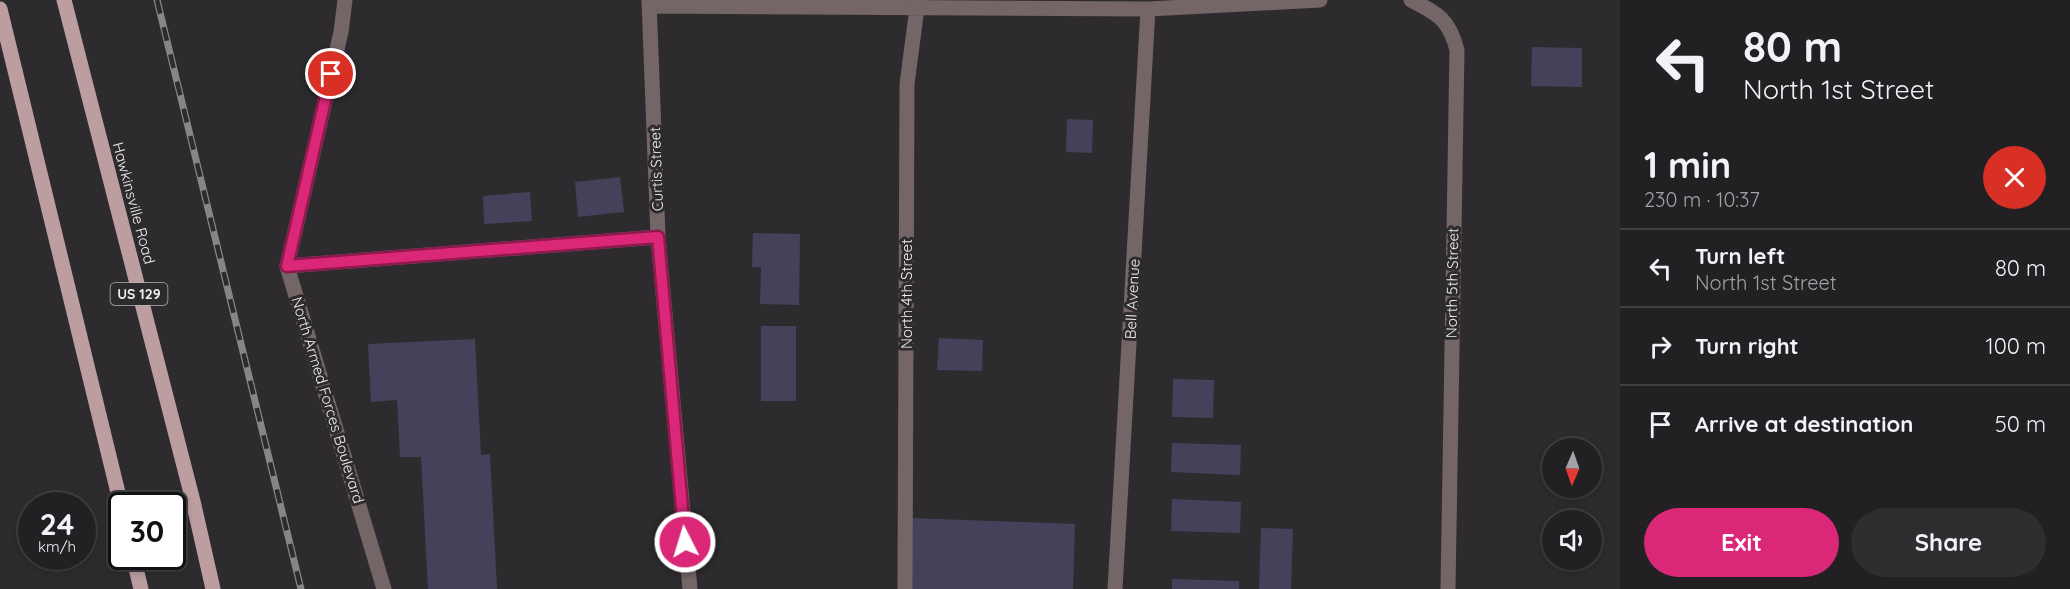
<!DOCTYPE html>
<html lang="en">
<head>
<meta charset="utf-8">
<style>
	:root { --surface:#222023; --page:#2e2d30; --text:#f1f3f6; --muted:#a2a3a6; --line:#3f3e41; --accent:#db2777 }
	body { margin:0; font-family:Quicksand,sans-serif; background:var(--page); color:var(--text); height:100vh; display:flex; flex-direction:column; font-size:22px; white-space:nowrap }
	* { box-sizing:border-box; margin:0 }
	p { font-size:20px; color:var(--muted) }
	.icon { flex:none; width:33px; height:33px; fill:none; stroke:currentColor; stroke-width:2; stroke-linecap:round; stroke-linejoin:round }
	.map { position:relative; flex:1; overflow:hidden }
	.sheet { display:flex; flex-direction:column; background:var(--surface); width:450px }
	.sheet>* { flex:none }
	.top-card { background:#222023; color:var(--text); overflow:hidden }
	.needle { width:39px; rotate:182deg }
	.tools { position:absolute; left:1542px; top:438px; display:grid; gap:12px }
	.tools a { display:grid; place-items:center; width:60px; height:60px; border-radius:50%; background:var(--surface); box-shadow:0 3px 9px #0003,0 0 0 2px var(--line); font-size:30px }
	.speed { position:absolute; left:18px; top:492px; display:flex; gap:12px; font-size:30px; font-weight:700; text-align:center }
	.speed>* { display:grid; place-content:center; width:78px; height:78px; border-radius:50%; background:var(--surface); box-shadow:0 3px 9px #0003,0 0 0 2px var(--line); line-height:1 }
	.speed small { font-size:15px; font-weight:400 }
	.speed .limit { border:3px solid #111; border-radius:9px; background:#fff; color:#111 }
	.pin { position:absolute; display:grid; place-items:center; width:51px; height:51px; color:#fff; margin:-26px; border:3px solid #fff; border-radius:50%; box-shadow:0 2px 6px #0007 }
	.me { position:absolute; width:66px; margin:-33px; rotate:355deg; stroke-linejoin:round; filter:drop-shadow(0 0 4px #0008) }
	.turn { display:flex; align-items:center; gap:21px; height:126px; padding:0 24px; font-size:27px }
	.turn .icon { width:78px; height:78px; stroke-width:2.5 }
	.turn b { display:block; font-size:42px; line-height:51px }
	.round { display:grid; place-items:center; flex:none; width:63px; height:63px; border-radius:32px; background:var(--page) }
	.headline { display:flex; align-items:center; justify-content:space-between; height:102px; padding:0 24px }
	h1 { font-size:36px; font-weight:700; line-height:45px }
	.action { display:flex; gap:12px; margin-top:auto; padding:12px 24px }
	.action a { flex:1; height:69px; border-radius:36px; background:var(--accent); color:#fff; font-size:24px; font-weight:700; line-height:69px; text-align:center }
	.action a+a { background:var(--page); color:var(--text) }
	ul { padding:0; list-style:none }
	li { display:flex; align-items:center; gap:18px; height:78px; padding:0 24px; border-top:2px solid var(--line) }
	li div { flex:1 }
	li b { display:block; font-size:22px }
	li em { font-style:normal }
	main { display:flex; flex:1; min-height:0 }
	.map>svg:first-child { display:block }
	.building { fill:#45415b }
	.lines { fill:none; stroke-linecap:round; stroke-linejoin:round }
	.minor { stroke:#746567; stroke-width:15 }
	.major { stroke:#bc9da0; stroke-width:15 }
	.rail-casing { stroke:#878588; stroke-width:7 }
	.rail { stroke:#2e2b2f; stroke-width:4.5; stroke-dasharray:14; stroke-linecap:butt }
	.route-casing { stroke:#8e194d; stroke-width:15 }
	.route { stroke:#db2777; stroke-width:10 }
	.labels { text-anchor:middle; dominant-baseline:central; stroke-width:6; stroke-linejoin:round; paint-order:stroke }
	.shield { fill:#2e2b2f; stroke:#b6b4b6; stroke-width:1.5 }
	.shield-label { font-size:14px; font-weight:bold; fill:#f0eef0 }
	.street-label { font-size:15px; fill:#f0eef0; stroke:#2e2b2f }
</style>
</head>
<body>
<main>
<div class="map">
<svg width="1620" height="589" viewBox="0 0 1620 589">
	<rect width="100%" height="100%" fill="#2e2b2f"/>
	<path class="building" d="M1532 47 1582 48V87L1531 86Z
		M1067 119 1093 120 1092 153 1066 152Z
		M620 177 624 212 578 217 575 182Z
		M530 192 532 221 484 224 483 196Z
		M753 233 800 234 799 305 760 304 761 267H752Z
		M761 326H796V401H761Z
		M939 338 983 340 982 371 937 370Z
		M475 339 481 455 490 454 497 589H428L421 457H400L397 400 371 402 368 344Z
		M1173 379 1214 380 1213 418 1172 417Z
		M1172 443 1241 445 1240 475 1171 472Z
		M1172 499 1241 502 1240 533 1171 531Z
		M911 518 1075 524 1073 589H909Z
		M1261 528 1293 529 1291 589H1259Z
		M1172 579 1239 581V589H1172Z"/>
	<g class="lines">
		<path class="minor" d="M345 0 341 32 287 266 384 589
			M649 0 658 237 690 589
			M1411 0C1438 14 1449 19 1457 50L1448 589
			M650 6 1148 9 1320 0
			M287 266 658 237
			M905 589 907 84 918 0
			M1115 589 1148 9"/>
		<path class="major" d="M64 0 193 501 213 589
			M0 9 122 509
			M133 556 141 589"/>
		<defs>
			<path id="rail" d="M157 0 301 589"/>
		</defs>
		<use href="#rail" class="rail-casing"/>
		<use href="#rail" class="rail"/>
	</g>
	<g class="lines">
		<defs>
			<path id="route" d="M331 74 287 266 658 237 685 542"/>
		</defs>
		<use href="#route" class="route-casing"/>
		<use href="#route" class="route"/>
	</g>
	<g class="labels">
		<rect class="shield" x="110.5" y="283" width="57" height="22" rx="4.5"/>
		<g class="shield-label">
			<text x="139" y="294">US 129</text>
		</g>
		<g class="street-label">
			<text transform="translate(656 169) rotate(-92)">Curtis Street</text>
			<text transform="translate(134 203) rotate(75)">Hawkinsville Road</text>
			<text transform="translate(1452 283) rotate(-89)">North 5th Street</text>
			<text transform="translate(906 294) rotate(-90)">North 4th Street</text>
			<text transform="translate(1132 299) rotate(-87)">Bell Avenue</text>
			<text transform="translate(328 400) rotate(73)">North Armed Forces Boulevard</text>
		</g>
	</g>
</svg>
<div class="tools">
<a><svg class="needle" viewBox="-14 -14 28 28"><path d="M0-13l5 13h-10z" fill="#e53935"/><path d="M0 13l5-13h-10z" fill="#a2a3a6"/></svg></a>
<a><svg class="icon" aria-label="sound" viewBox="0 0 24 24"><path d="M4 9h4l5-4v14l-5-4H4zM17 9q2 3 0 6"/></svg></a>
</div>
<div class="speed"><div>24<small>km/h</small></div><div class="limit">30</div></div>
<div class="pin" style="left:331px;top:74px;background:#d93025"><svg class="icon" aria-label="arrive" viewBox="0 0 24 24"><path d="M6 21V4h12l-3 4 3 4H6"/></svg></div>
<svg class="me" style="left:685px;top:542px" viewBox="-20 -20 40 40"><circle r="17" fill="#db2777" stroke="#fff" stroke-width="3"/><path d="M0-11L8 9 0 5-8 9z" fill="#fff"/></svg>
</div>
<section class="sheet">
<div class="top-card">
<div class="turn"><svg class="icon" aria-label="left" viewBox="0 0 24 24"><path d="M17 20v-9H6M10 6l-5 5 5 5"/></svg><div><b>80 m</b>North 1st Street</div></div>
</div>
<div class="headline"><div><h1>1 min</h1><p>230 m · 10:37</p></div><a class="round" style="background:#d93025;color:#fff"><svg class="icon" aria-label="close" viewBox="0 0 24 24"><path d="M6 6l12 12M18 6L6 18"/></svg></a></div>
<ul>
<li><svg class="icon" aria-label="left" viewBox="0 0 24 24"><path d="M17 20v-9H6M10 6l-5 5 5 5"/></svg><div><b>Turn left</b><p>North 1st Street</p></div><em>80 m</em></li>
<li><svg class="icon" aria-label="right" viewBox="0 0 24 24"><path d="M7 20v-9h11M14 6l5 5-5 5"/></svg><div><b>Turn right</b></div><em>100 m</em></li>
<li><svg class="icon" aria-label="arrive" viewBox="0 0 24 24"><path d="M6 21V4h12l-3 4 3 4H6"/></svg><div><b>Arrive at destination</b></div><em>50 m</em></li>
</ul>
<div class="action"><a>Exit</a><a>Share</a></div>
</section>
</main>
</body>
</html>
